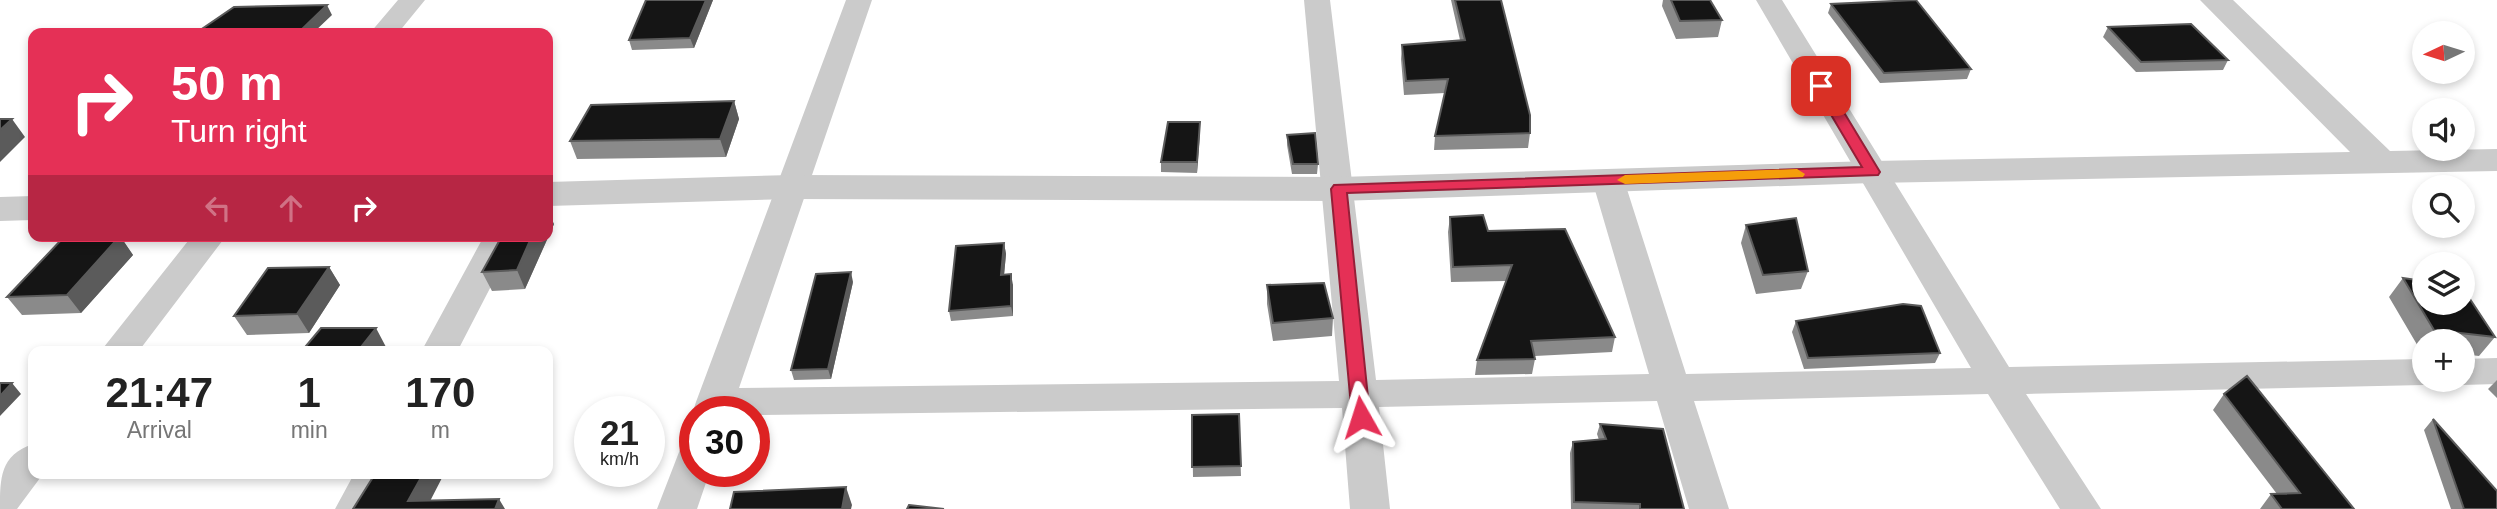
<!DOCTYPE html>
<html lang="en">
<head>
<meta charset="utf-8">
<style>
	:root { --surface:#fff; --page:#f2f2f2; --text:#222; --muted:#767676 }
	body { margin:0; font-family:Helvetica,sans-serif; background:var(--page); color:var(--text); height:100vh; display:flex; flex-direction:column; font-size:26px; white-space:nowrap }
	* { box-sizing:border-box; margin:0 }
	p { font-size:23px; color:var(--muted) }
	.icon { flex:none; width:38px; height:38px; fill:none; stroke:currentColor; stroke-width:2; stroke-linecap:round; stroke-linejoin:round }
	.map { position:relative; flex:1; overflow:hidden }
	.side { position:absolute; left:28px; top:346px; width:525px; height:133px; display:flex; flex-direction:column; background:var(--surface); border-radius:14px; box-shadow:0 4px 10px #0003 }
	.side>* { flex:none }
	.banner { position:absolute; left:28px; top:28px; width:525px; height:214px; border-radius:14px; box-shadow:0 4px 10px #0003; background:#e53056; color:#fff; overflow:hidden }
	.needle { width:46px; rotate:266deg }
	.buttons { position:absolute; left:2412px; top:21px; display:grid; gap:14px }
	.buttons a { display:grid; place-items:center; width:63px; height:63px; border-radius:50%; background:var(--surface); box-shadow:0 4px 10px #0003; font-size:35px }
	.speed { position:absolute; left:574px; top:396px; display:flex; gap:14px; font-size:35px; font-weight:700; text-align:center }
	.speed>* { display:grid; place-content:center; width:91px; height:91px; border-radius:50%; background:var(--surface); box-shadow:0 4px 10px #0003; line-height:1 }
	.speed small { font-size:18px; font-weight:400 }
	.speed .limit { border:10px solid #d22; background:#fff; color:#111 }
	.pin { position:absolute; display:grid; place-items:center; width:60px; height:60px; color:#fff; margin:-30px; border-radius:14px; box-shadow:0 4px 10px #0006 }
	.me { position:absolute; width:77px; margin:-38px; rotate:354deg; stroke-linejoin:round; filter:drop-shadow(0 0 5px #0008) }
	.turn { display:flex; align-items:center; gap:24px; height:147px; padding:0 28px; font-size:32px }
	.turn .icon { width:91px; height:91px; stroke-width:2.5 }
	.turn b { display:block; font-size:49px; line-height:60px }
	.lanes { display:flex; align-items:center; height:66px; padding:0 28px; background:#0003; justify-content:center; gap:35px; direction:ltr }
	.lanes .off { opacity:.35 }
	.eta { display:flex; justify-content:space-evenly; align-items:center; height:119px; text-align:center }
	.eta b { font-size:42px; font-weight:700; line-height:49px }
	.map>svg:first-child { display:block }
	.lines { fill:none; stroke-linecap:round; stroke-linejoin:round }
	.minor { fill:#cbcbcb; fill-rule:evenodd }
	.tertiary { fill:#cbcbcb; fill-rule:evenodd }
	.wall { fill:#8a8a8a }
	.shaded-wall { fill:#5b5b5b }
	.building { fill:#151515; stroke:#5b5b5b; stroke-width:2 }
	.route { fill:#e53056; stroke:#951f38; stroke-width:2 }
	.slow { fill:#f59e0b }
</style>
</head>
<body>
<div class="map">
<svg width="2497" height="509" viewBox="0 0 2497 509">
	<rect width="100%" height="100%" fill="#fff"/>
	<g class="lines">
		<path class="minor" d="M398 0H425L398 33H370Z
			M846 0H872L739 388 1339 381 1304 0H1330L1376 380 1649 374 1592 180 1597 173 1608 170 1619 173 1624 180 1686 374 1971 368 1756 0H1782L2009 367 2424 359V380H2438L2424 385 2026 394 2101 509H2060L1988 394 1694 401 1729 509H1689L1657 401 1379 407 1390 509H1350L1342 408 754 415V411H695V414L693 411 696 402Z
			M192 236H226L138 352H100Z
			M484 236H517L457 352H421Z
			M2497 358V384L2462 385 2448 380H2462V359Z
			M695 443V471H710L697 509H657L681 447Z
			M33 444V474H43L17 509H0C0 478 0 455 33 444Z
			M354 474H393L375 509H335Z"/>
		<path class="tertiary" d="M2200 0H2233L2390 151 2497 149V171L1872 183 1339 201 792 199 548 206V182L792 175 1339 177 1872 161 2350 152Z
			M33 196V220L0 221V197Z"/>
	</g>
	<path class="wall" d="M646 0H713L694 48 632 50 629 40Z
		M1451 0H1501L1530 133 1528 148 1434 150 1435 136 1445 93 1404 95 1401 59 1402 45 1460 40Z
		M1663 0H1710L1722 20 1718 37 1676 39 1662 6Z
		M1831 4 1971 69 1967 79 1880 83 1828 13Z
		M2108 27 2228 60 2223 70 2136 72 2103 37Z
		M734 101 739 119 726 157 577 159 570 141Z
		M1200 122 1197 173 1161 172V162Z
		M1287 135 1318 164 1317 174H1292L1287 145Z
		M1450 217 1488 231 1615 337 1612 352 1535 356V359L1532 374 1475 375 1477 360 1506 281 1451 282 1448 232Z
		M554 224 525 289 492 291 482 272Z
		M1746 225 1808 271 1801 289 1756 294 1741 243Z
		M120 236 133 255 81 313 22 315 7 297Z
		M1004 243 1006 254 1004 275 1013 285V316L951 321 949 311Z
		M329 267 340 285 309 333 247 335 234 316Z
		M2403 278 2495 337 2479 356 2462 354V341H2424V349L2419 348 2389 297Z
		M853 282 831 379 794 380 791 370Z
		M1267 285 1333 318 1332 336 1273 341 1267 304Z
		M1796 321 1940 353 1935 363 1804 369 1792 332Z
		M2497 380V398L2488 389Z
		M2224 394 2354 509H2260L2271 494H2277L2213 410Z
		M1239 414 1241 476 1193 477 1192 415Z
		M2433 419 2497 509H2451L2424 430Z
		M1600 424 1684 509H1571L1570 453 1573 442 1599 440 1597 434Z"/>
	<path class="shaded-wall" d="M706 0H713L694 48 690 38Z
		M327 5 332 15 313 33H298Z
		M734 101 739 119 726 157 720 139Z
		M12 119 25 137 0 162V130Z
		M1200 122V133L1197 173V162Z
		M548 211 554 224 525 289 517 270 532 236H548Z
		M120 236 133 255 81 313 67 295Z
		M1004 243 1006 254 1003 286 1001 275Z
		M329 267 340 285 309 333 297 314Z
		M851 272 853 282 831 379 828 369Z
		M1011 274 1013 285V316L1011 306Z
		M376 328 386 347 383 352H357Z
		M12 383 21 394 0 416V396Z
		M423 474H444L426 509 408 501Z
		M846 487 852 505 851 509H842Z
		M499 499 505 509H495Z"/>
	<path class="building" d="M646 0H706L690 38 629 40Z
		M1455 0H1501L1530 115V133L1435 136 1448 79 1406 81 1402 45 1465 40Z
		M1671 0H1710L1722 20 1680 21Z
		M1916 0 1971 69 1884 73 1831 4Z
		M327 5 298 33H196L234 7Z
		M2191 24 2228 60 2141 62 2108 27Z
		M734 101 720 139 570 141 591 105Z
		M0 119H12L0 130Z
		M1168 122H1200L1197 162H1161Z
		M1315 133 1318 164H1293L1287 135Z
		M1483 215 1488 231 1565 229 1615 337 1531 341 1535 359 1477 360 1512 265 1453 267 1450 217Z
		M1796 218 1808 271 1763 275 1746 225Z
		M120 236 67 295 7 297 63 238Z
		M502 236H532L517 270 482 272Z
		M1004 243 1001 275 1011 274V306L949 311 956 246Z
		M329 267 297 314 234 316 268 268Z
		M851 272 828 369 791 370 816 274Z
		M2403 278 2424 281V303H2462V287L2495 337 2434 330Z
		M1324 283 1333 318 1273 323 1267 285Z
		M1903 304 1921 306 1940 353 1808 358 1796 321Z
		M321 328H376L357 352H301Z
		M2247 376 2354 509H2282L2271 494 2300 493 2224 394Z
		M0 383H12L0 396Z
		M1239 414 1241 466 1192 467V415Z
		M2433 419 2497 491V509H2464Z
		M1600 424 1663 429 1684 509H1640V504L1574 502 1573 442 1606 439Z
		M375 474H423L408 501 499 499 495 509H353Z
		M846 487 842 509H730L734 492Z
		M909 505 944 509H907Z"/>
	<path class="route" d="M1821 82 1828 86 1880 172 1878 175 1347 193 1370 417 1368 422H1355L1352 417 1331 189 1334 185 1862 167 1814 86Z"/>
	<path class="slow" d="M1797 169 1805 174 1803 177 1625 184 1617 180 1625 175Z"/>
</svg>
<div class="buttons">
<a><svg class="needle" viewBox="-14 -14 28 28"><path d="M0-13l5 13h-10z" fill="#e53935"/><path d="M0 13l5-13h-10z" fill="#767676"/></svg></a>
<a><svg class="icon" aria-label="sound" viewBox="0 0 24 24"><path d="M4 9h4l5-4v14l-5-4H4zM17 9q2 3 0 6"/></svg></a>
<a><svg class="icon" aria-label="search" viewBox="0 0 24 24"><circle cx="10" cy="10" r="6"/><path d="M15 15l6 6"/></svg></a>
<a><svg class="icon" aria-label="layers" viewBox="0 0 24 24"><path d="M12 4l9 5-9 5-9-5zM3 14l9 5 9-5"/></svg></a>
<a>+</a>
</div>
<div class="speed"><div>21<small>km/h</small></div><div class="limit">30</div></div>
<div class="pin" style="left:1821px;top:86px;background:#d93025"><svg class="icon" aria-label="arrive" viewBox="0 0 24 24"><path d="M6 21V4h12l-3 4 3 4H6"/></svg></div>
<svg class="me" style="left:1361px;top:417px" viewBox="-20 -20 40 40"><path d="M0-17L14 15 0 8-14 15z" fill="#e53056" stroke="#fff" stroke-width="4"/></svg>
<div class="banner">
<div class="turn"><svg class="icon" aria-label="right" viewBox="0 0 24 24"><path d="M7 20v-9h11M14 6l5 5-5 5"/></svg><div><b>50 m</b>Turn right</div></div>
<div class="lanes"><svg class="icon off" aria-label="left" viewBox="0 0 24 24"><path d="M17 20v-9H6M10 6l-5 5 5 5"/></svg><svg class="icon off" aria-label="ahead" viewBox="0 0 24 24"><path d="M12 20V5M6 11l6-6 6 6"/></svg><svg class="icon" aria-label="right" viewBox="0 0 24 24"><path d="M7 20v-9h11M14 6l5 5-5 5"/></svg></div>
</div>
<section class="side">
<div class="eta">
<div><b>21:47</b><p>Arrival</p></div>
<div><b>1</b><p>min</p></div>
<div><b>170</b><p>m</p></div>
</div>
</section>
</div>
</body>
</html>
